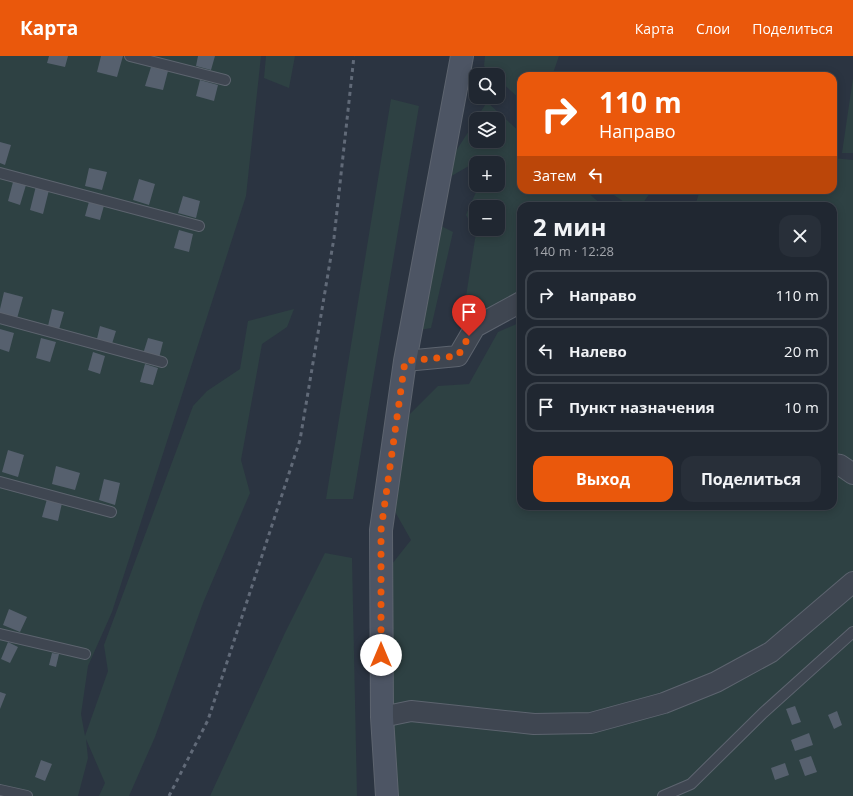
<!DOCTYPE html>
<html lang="ru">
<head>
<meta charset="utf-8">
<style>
	:root { --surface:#202731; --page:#282f39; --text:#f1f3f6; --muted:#a2a5ab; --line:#3d444d; --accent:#ea580c }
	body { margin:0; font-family:"Open Sans",sans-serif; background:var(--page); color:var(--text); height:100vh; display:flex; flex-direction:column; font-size:15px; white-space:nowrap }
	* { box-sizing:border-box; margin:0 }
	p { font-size:13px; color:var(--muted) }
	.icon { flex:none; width:22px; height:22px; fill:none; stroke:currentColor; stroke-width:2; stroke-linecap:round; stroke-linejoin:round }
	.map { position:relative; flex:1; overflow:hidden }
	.panel { position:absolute; left:517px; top:146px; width:320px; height:308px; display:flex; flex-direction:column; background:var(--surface); border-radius:12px; box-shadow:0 2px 10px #0003,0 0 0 1px var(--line) }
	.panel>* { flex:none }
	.top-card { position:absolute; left:517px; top:16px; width:320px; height:122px; border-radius:12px; box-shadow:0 2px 10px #0003,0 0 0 1px var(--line); background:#ea580c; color:#fff; overflow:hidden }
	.fabs { position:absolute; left:469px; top:12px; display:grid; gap:8px }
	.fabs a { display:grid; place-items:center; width:36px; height:36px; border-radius:8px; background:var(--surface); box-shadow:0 2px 10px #0003,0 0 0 1px var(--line); font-size:20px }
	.pin { position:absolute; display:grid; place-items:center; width:34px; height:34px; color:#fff; margin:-41px -17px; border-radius:50% 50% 50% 0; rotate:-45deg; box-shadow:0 0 4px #0007 }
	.pin .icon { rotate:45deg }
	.me { position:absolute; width:44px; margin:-22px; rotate:0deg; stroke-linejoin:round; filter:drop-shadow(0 0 3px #0008) }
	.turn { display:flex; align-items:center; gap:14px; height:84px; padding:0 16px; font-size:18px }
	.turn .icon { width:52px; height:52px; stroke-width:2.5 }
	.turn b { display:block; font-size:28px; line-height:34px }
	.then { display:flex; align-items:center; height:38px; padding:0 16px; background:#0003; gap:8px; font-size:15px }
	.round { display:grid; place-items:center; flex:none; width:42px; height:42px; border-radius:12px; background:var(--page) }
	.overview { display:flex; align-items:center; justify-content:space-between; height:68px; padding:0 16px }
	h1 { font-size:24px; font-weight:700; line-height:30px }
	.cta { display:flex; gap:8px; margin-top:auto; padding:8px 16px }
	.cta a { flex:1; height:46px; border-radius:12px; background:var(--accent); color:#fff; font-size:16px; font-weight:700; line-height:46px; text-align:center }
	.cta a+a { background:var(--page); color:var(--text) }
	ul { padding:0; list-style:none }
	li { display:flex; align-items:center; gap:12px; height:50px; margin:0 8px 6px; padding:0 8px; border:2px solid var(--line); border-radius:12px }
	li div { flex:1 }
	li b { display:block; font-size:15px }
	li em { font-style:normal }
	header { display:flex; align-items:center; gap:24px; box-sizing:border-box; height:56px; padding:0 20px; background:var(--accent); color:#fff }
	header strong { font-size:19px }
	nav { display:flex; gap:22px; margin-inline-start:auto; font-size:14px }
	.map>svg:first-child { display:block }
	.green { fill:#2e4143; fill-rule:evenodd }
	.building { fill:#56606e }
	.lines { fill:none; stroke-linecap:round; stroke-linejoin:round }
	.lane-casing { stroke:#5d646f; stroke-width:12 }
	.street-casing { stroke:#5d646f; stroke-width:22 }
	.secondary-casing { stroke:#5d646f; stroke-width:24 }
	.lane { stroke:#3f4651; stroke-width:10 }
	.street { stroke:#3f4651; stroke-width:20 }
	.secondary { stroke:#4d5564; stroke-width:22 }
	.rail { stroke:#616a78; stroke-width:3; stroke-dasharray:4 4; stroke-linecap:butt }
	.route { stroke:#ea580c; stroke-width:7; stroke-dasharray:0 12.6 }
</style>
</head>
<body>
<header>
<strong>Карта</strong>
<nav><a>Карта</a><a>Слои</a><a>Поделиться</a></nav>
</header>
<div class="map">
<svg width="853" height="740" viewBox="0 0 853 740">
	<rect width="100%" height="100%" fill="#2b3441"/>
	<path class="green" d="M0 0H261L246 140 112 556 88 610 81 658 85 680 108 615 104 589 193 350 207 335 240 313 248 265 294 253 287 271 262 288 241 404 250 437 203 547 155 681 129 740H99L105 727 86 683 88 702 78 740H0Z
		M266 0H295L289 32 264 22Z
		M485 0H559L552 20H521V44L498 23V19H494L484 10Z
		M853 22V97H842Z
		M391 43 419 50 353 443H326Z
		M487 46 521 77V134H585L603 150H521V245L481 271 464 253 476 177 466 159 479 129H498V107H474L448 122 452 101 476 64V85H498V63H476ZM476 151H498V173H476Z
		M833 102 853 104V521L763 598 675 640 580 665 389 648 388 513 411 484 389 445 394 386 410 358 438 330 469 328 498 276 521 266V450H833V150H695L700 134H833Z
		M611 134H652L641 150H630L611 137Z
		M437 168 453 176 431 272 415 275Z
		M325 497 352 502 357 740H210L284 579Z
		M853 532V740H386V665L416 661 527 675 702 638Z"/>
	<path class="building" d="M49 0H68L65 11 47 7Z
		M101 0H123L117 21 97 16Z
		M198 0H215L211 14 196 10Z
		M151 11 168 15 163 34 145 30Z
		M200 24 218 29 214 45 196 40Z
		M0 86 11 89 5 109 0 107Z
		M89 112 107 116 102 134 85 130Z
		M139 123 155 128 149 149 133 144Z
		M13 126 26 129 20 149 8 145Z
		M36 130 49 134 43 158 30 154Z
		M183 140 200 145 196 162 178 157Z
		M90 142 105 146 100 164 85 160Z
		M179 174 193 178 189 196 174 192Z
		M4 236 23 241 16 266 0 262V253Z
		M52 253 64 256 58 277 47 274Z
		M100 270 116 275 111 291 96 287Z
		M0 273 14 277 9 296 0 293Z
		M41 282 56 286 50 306 36 302Z
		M148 282 163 286 159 302 143 298Z
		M93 296 105 300 100 318 88 314Z
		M145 308 158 312 153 329 140 326Z
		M8 394 24 399 18 421 2 416Z
		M56 410 80 417 75 434 52 428Z
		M104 423 120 427 115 449 99 444Z
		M47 443 62 447 58 465 42 461Z
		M9 553 27 561 20 576 3 569Z
		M8 586 18 591 10 607 1 603Z
		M52 597 59 598 56 611 49 609Z
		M0 636 6 638 0 653Z
		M795 650 801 666 792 669 786 653Z
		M837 655 842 669 834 673 828 659Z
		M809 677 813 689 795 695 791 684Z
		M811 700 817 716 805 720 799 704Z
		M41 704 52 708 45 725 35 721Z
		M785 707 789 719 775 724 771 712Z"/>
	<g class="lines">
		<defs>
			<path id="lane" d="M130 0 225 24
				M0 117 199 170
				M0 262 162 306
				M0 426 111 456
				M0 578 85 598
				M0 734 27 740
				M663 740 691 728 763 657 853 576"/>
			<path id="street" d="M405 305 458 300 475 271 521 246
				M833 408 840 409 853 418
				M382 661 411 655 534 668 591 667 664 647 716 626 771 596 853 526"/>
			<path id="secondary" d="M387 740 382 661 381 474 405 305 462 0"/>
		</defs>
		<use href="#lane" class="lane-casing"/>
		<use href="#street" class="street-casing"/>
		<use href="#secondary" class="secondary-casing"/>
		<use href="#lane" class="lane"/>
		<use href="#street" class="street"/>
		<use href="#secondary" class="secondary"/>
		<path class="rail" d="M169 740 208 664 300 384 334 182 354 0"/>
	</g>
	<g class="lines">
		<path class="route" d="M381 599V474L405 305 458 300 469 280"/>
	</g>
</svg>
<div class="fabs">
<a><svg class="icon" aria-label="search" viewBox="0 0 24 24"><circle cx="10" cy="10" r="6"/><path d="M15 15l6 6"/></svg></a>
<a><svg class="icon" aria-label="layers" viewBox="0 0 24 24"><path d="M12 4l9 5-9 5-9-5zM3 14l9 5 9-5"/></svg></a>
<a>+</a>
<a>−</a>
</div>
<div class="pin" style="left:469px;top:280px;background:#d93025"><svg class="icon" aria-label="arrive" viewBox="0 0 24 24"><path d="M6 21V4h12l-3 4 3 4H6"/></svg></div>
<svg class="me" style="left:381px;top:599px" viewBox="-20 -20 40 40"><circle r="19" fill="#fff"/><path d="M0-13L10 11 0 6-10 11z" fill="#ea580c"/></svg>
<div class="top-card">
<div class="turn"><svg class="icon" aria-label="right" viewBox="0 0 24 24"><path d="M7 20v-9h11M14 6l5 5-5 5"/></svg><div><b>110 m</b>Направо</div></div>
<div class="then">Затем<svg class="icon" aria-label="left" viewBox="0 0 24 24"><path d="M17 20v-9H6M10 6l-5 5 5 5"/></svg></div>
</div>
<section class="panel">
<div class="overview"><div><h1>2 мин</h1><p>140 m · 12:28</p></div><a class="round"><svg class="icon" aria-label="close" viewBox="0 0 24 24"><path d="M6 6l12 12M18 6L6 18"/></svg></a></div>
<ul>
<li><svg class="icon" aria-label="right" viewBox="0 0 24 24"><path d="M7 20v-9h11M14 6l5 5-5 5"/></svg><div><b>Направо</b></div><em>110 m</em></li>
<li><svg class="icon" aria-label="left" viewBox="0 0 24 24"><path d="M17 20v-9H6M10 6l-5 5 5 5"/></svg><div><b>Налево</b></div><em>20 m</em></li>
<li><svg class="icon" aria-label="arrive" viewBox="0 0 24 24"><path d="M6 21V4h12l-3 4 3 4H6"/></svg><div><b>Пункт назначения</b></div><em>10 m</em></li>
</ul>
<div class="cta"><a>Выход</a><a>Поделиться</a></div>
</section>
</div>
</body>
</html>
